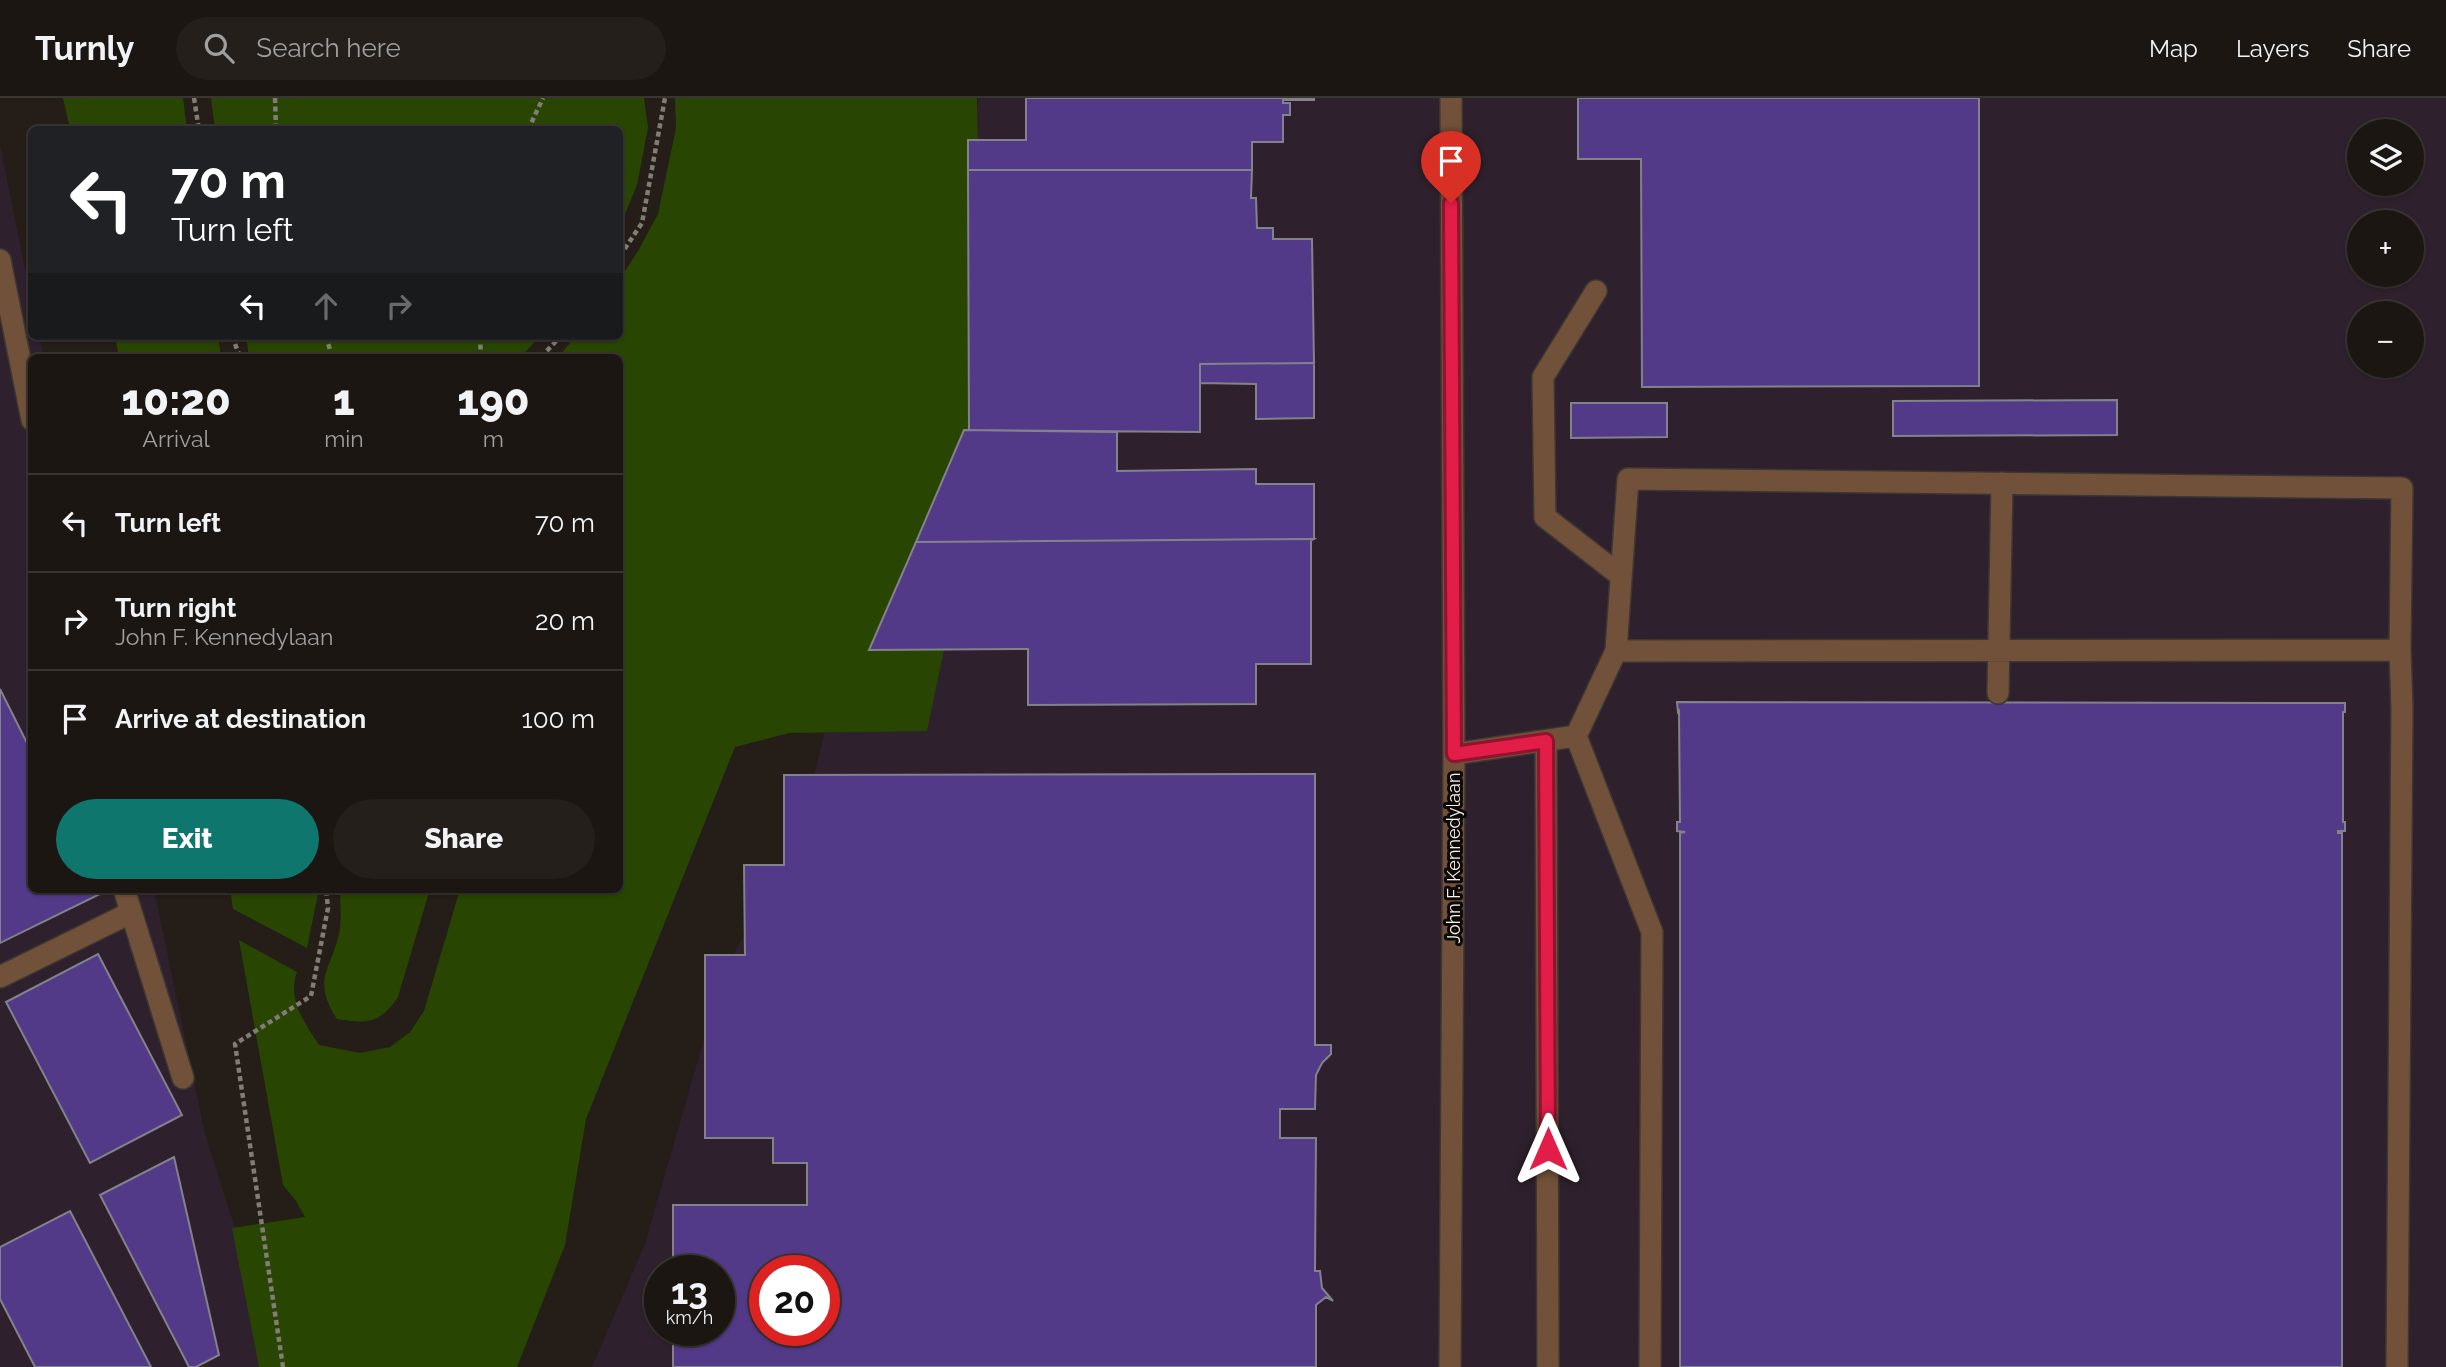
<!DOCTYPE html>
<html lang="en">
<head>
<meta charset="utf-8">
<style>
	:root { --surface:#1b1612; --page:#241f1b; --text:#f1f3f6; --muted:#a09f9f; --line:#393532; --accent:#0f766e }
	body { margin:0; font-family:Raleway,sans-serif; background:var(--page); color:var(--text); height:100vh; display:flex; flex-direction:column; font-size:26px; white-space:nowrap }
	* { box-sizing:border-box; margin:0 }
	p { font-size:23px; color:var(--muted) }
	.icon { flex:none; width:38px; height:38px; fill:none; stroke:currentColor; stroke-width:2; stroke-linecap:round; stroke-linejoin:round }
	.map { position:relative; flex:1; overflow:hidden }
	.panel { position:absolute; left:28px; top:256px; width:595px; height:539px; display:flex; flex-direction:column; background:var(--surface); border-radius:10px; box-shadow:0 2px 5px #0004,0 0 0 2px var(--line) }
	.panel>* { flex:none }
	.guide { position:absolute; left:28px; top:28px; width:595px; height:214px; border-radius:10px; box-shadow:0 2px 5px #0004,0 0 0 2px var(--line); background:#202124; color:#fff; overflow:hidden }
	.tools { position:absolute; left:2347px; top:21px; display:grid; gap:14px }
	.tools a { display:grid; place-items:center; width:77px; height:77px; border-radius:50%; background:var(--surface); box-shadow:0 2px 5px #0004,0 0 0 2px var(--line); font-size:35px }
	.speed { position:absolute; left:644px; top:1157px; display:flex; gap:14px; font-size:35px; font-weight:700; text-align:center }
	.speed>* { display:grid; place-content:center; width:91px; height:91px; border-radius:50%; background:var(--surface); box-shadow:0 2px 5px #0004,0 0 0 2px var(--line); line-height:1 }
	.speed small { font-size:18px; font-weight:400 }
	.speed .limit { border:10px solid #d22; background:#fff; color:#111 }
	.pin { position:absolute; display:grid; place-items:center; width:60px; height:60px; color:#fff; margin:-72px -30px; border-radius:50% 50% 50% 0; rotate:-45deg; box-shadow:0 0 7px #0007 }
	.pin .icon { rotate:45deg }
	.me { position:absolute; width:77px; margin:-38px; rotate:0deg; stroke-linejoin:round; filter:drop-shadow(0 0 5px #0008) }
	.turn { display:flex; align-items:center; gap:24px; height:147px; padding:0 28px; font-size:32px }
	.turn .icon { width:91px; height:91px; stroke-width:2.5 }
	.turn b { display:block; font-size:49px; line-height:60px }
	.lanes { display:flex; align-items:center; height:66px; padding:0 28px; background:#0003; justify-content:center; gap:35px; direction:ltr }
	.lanes .off { opacity:.35 }
	.eta { display:flex; justify-content:space-evenly; align-items:center; height:119px; text-align:center }
	.eta b { font-size:42px; font-weight:800; line-height:49px }
	.primary-button { display:flex; gap:14px; margin-top:auto; padding:14px 28px }
	.primary-button a { flex:1; height:80px; border-radius:42px; background:var(--accent); color:#fff; font-size:28px; font-weight:800; line-height:80px; text-align:center }
	.primary-button a+a { background:var(--page); color:var(--text) }
	ul { padding:0; list-style:none }
	li { display:flex; align-items:center; gap:21px; height:98px; padding:0 28px; border-top:2px solid var(--line) }
	li div { flex:1 }
	li b { display:block; font-size:26px }
	li em { font-style:normal }
	header { display:flex; align-items:center; gap:42px; box-sizing:border-box; height:98px; padding:0 35px; background:var(--surface); border-bottom:2px solid var(--line) }
	header strong { font-size:33px }
	nav { display:flex; gap:38px; margin-inline-start:auto; font-size:24px }
	.search { width:490px; height:63px; background:var(--page); display:flex; align-items:center; gap:18px; box-sizing:border-box; padding:0 24px; border-radius:38px; color:var(--muted); font-size:26px }
	.map>svg:first-child { display:block }
	.industrial { fill:#2e212d; fill-rule:evenodd }
	.green { fill:#284602 }
	.building { fill:#523a89; stroke:#83828b; stroke-width:2; fill-rule:evenodd }
	.lines { fill:none; stroke-linecap:round; stroke-linejoin:round }
	.minor-casing { stroke:#3d3732; stroke-width:24 }
	.path { stroke:#827c77; stroke-width:4.5; stroke-dasharray:5 3.5; stroke-linecap:butt }
	.minor { stroke:#715139; stroke-width:21 }
	.route-casing { stroke:#92132f; stroke-width:18 }
	.route { stroke:#e11d48; stroke-width:12 }
	.labels { text-anchor:middle; dominant-baseline:central; stroke-width:6; stroke-linejoin:round; paint-order:stroke }
	.street-label { font-size:18px; fill:#f7f2ee; stroke:#0b0806 }
</style>
</head>
<body>
<header>
<strong>Turnly</strong>
<div class="search"><svg class="icon" aria-label="search" viewBox="0 0 24 24"><circle cx="10" cy="10" r="6"/><path d="M15 15l6 6"/></svg>Search here</div>
<nav><a>Map</a><a>Layers</a><a>Share</a></nav>
</header>
<div class="map">
<svg width="2446" height="1269" viewBox="0 0 2446 1269">
	<rect width="100%" height="100%" fill="#241d18"/>
	<path class="industrial" d="M978 0H2446V1269H592L645 1146 723 875 799 738 837 585 957 348ZM2359 33H2412V86H2359ZM2359 124H2412V177H2359ZM2359 215H2412V268H2359ZM660 1172H719V1232H660ZM765 1172H824V1232H765Z
		M0 47 31 200 32 238H39L44 259H32V791H154L205 1036 257 1199 264 1269H0Z"/>
	<path class="green" d="M63 0H183L187 31H70Z
		M211 0H644L648 30 637 87 620 128V32L215 31Z
		M675 0H977L978 57 964 456 927 633 789 635 735 649 586 1021 565 1147 517 1269H259L232 1130 305 1119 296 1103 283 1087 239 842 297 874C287 901 305 926 319 947L360 955 390 949 410 934 424 913 460 791H620V259H558L576 238H620V181L638 153 658 116 676 30Z
		M115 238H218L221 259H119Z
		M246 238H540L521 259H431L417 255 249 259Z
		M230 791H319L307 850 233 811Z
		M340 791H430L398 899C380 926 367 926 337 921 312 883 330 873 339 836 342 822 340 805 340 791Z"/>
	<path class="building" d="M1026 0H1314V2H1283V5H1290V17H1283V44H1252V72H968V42H1026Z
		M1578 0H1979V288L1642 289 1641 61H1578Z
		M968 72H1252L1251 100H1256L1257 130H1273V141H1312L1314 265 1200 266V334L969 332Z
		M1314 265V320L1256 321V286L1200 285V266Z
		M2117 302V337L1893 338V303Z
		M1571 305H1667V339L1571 340Z
		M964 332 1117 334V373L1256 371V386H1314V441L916 444Z
		M1314 441 1311 443V566H1256V606L1028 607V551L869 552 916 444Z
		M0 591 32 655V791H98L100 796 0 845Z
		M1677 604 2345 605V614H2343V724H2345V733H2338V735H2342V1269H1680V735L1685 734 1677 733V724H1680L1679 613 1678 614Z
		M1315 676V947H1331V956L1322 965 1316 977 1315 1011H1280V1040H1316L1315 1173H1320L1322 1190 1333 1203 1326 1199 1316 1207V1269H673V1232H719V1172H673V1107H807V1065H773V1040H705V857H745L744 767H784V677ZM765 1172H824V1232H765Z
		M98 856 182 1017 90 1065 6 904Z
		M174 1059 219 1257 196 1269H189L100 1097Z
		M70 1113 151 1269H35L0 1201V1149Z"/>
	<g class="lines">
		<defs>
			<path id="minor" d="M0 162 32 322
				M1596 193 1543 279 1545 419 1621 478
				M1616 553 1628 381 2402 390 2400 552
				M1998 595 2002 385
				M1576 638 1652 834 1650 1269
				M1546 643 1548 1269
				M1454 656 1576 638 1616 553 2400 552 2402 610 2397 1269
				M124 791 183 980
				M0 879 130 815
				M1450 1269 1454 656 1451 0"/>
		</defs>
		<use href="#minor" class="minor-casing"/>
		<path class="path" d="M194 0 199 32
			M275 0 276 32
			M528 32 543 0
			M620 158 642 125 665 0
			M232 238 240 259
			M326 238 332 259
			M480 238 481 259
			M541 259 561 238
			M283 1269 235 946 311 898 328 810 326 791"/>
		<use href="#minor" class="minor"/>
	</g>
	<g class="lines">
		<defs>
			<path id="route" d="M1451 105 1454 656 1546 643 1548 1051"/>
		</defs>
		<use href="#route" class="route-casing"/>
		<use href="#route" class="route"/>
	</g>
	<g class="labels">
		<g class="street-label">
			<text transform="translate(1453 760) rotate(-90)">John F. Kennedylaan</text>
		</g>
	</g>
</svg>
<div class="tools">
<a><svg class="icon" aria-label="layers" viewBox="0 0 24 24"><path d="M12 4l9 5-9 5-9-5zM3 14l9 5 9-5"/></svg></a>
<a>+</a>
<a>−</a>
</div>
<div class="speed"><div>13<small>km/h</small></div><div class="limit">20</div></div>
<div class="pin" style="left:1451px;top:105px;background:#d93025"><svg class="icon" aria-label="arrive" viewBox="0 0 24 24"><path d="M6 21V4h12l-3 4 3 4H6"/></svg></div>
<svg class="me" style="left:1548px;top:1051px" viewBox="-20 -20 40 40"><path d="M0-17L14 15 0 8-14 15z" fill="#e11d48" stroke="#fff" stroke-width="4"/></svg>
<div class="guide">
<div class="turn"><svg class="icon" aria-label="left" viewBox="0 0 24 24"><path d="M17 20v-9H6M10 6l-5 5 5 5"/></svg><div><b>70 m</b>Turn left</div></div>
<div class="lanes"><svg class="icon" aria-label="left" viewBox="0 0 24 24"><path d="M17 20v-9H6M10 6l-5 5 5 5"/></svg><svg class="icon off" aria-label="ahead" viewBox="0 0 24 24"><path d="M12 20V5M6 11l6-6 6 6"/></svg><svg class="icon off" aria-label="right" viewBox="0 0 24 24"><path d="M7 20v-9h11M14 6l5 5-5 5"/></svg></div>
</div>
<section class="panel">
<div class="eta">
<div><b>10:20</b><p>Arrival</p></div>
<div><b>1</b><p>min</p></div>
<div><b>190</b><p>m</p></div>
</div>
<ul>
<li><svg class="icon" aria-label="left" viewBox="0 0 24 24"><path d="M17 20v-9H6M10 6l-5 5 5 5"/></svg><div><b>Turn left</b></div><em>70 m</em></li>
<li><svg class="icon" aria-label="right" viewBox="0 0 24 24"><path d="M7 20v-9h11M14 6l5 5-5 5"/></svg><div><b>Turn right</b><p>John F. Kennedylaan</p></div><em>20 m</em></li>
<li><svg class="icon" aria-label="arrive" viewBox="0 0 24 24"><path d="M6 21V4h12l-3 4 3 4H6"/></svg><div><b>Arrive at destination</b></div><em>100 m</em></li>
</ul>
<div class="primary-button"><a>Exit</a><a>Share</a></div>
</section>
</div>
</body>
</html>
